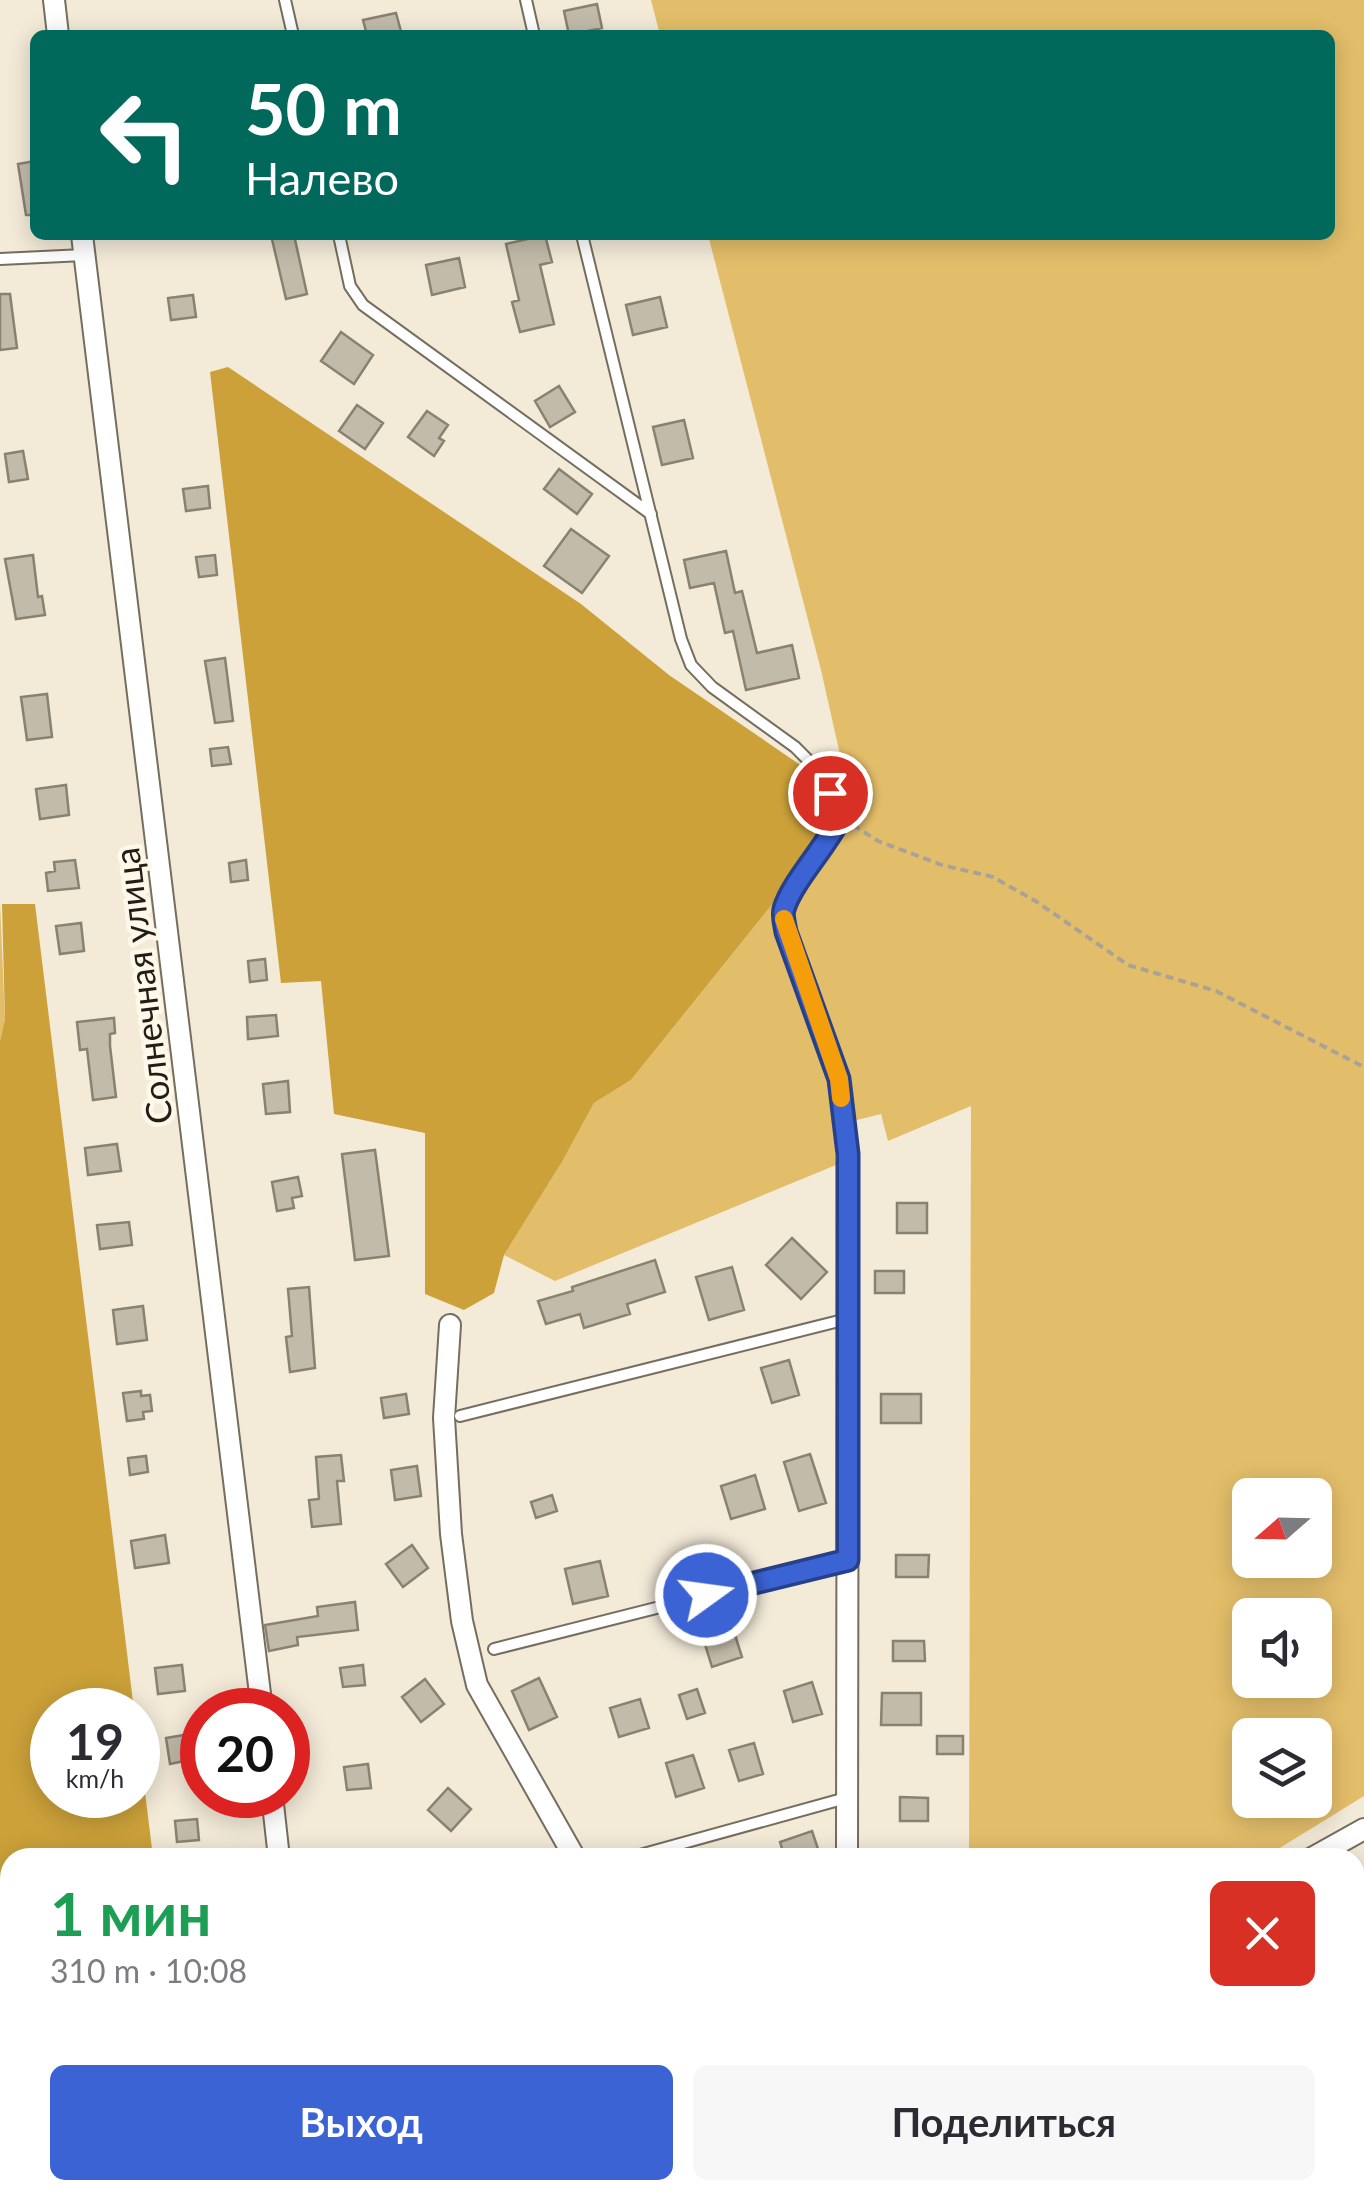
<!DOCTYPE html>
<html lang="ru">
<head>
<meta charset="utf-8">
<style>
	:root { --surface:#fff; --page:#f7f7f7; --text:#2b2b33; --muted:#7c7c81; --accent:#3b63d4 }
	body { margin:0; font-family:Lato,sans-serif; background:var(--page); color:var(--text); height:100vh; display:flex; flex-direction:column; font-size:38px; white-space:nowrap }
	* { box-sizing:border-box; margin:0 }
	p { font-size:32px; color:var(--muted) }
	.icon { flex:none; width:55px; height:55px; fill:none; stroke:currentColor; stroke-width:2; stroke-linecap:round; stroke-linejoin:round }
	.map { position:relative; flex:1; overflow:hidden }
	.drawer { position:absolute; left:0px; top:1848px; width:1365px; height:352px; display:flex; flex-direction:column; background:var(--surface); border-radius:30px 30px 0 0; box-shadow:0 5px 25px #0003 }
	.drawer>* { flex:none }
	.top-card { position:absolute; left:30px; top:30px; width:1305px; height:210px; border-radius:15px; box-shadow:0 5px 25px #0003; background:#00695c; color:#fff; overflow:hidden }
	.needle { width:65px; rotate:250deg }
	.controls { position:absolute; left:1232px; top:1478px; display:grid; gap:20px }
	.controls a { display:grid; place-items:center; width:100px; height:100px; border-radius:15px; background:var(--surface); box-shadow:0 5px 25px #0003; font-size:50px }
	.speed { position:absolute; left:30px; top:1688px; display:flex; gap:20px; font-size:50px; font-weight:700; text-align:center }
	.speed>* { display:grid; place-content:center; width:130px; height:130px; border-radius:50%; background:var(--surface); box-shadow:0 5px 25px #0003; line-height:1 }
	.speed small { font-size:25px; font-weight:400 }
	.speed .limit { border:15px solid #d22; background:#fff; color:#111 }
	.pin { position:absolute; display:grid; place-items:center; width:85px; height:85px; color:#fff; margin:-42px; border:5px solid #fff; border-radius:50%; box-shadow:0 2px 10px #0007 }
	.me { position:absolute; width:110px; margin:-55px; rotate:76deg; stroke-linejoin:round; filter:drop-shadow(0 0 8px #0008) }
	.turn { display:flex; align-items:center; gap:35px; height:210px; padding:0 50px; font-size:45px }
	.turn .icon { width:130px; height:130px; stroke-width:2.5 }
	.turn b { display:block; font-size:70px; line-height:85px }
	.round { display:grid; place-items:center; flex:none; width:105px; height:105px; border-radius:15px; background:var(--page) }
	.summary { display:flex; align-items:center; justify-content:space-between; height:170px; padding:0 50px }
	h1 { font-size:60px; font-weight:700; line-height:75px; color:#1e9e55 }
	.cta { display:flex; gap:20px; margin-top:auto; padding:20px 50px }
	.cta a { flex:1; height:115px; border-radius:15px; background:var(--accent); color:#fff; font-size:40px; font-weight:700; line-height:115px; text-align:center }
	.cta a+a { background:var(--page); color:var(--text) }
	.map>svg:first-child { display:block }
	.green { fill:#e3be6a; fill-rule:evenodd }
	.forest { fill:#cca13a }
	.water { fill:#c89d35 }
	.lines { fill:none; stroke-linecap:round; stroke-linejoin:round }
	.stream { stroke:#c89d35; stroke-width:6 }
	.building { fill:#c3bbaa; stroke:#898271; stroke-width:2.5 }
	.service-casing { stroke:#756e5e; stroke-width:14 }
	.minor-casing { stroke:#756e5e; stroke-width:24 }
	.path { stroke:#aaa395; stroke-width:4; stroke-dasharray:8 5; stroke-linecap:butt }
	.service { stroke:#fff; stroke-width:10 }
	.minor { stroke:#fff; stroke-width:20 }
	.route-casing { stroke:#26408a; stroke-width:25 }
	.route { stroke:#3b63d4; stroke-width:18 }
	.slow { stroke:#f59e0b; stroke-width:18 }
	.labels { text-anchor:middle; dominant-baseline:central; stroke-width:9; stroke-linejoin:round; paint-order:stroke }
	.street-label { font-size:35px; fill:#211e18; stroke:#fff8e9 }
</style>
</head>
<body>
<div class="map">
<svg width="1364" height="2198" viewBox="0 0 1364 2198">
	<rect width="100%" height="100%" fill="#f3ead8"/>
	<path class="green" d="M651 0H1364V1796L1265 1857H969L971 1106 888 1141 881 1114 833 1126 836 1165 555 1281 504 1255 562 1162 594 1103 631 1080 807 861 827 808 850 799 821 670 708 235H1330V35H660ZM1250 1495H1315V1560H1250ZM1250 1615H1315V1680H1250ZM1250 1735H1315V1800H1250Z
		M0 903 5 1019 0 1041Z"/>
	<path class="forest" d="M228 367 581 604 669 675 812 773 827 808 807 861 631 1080 594 1103 562 1162 504 1255 494 1293 464 1310 425 1294V1133L334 1114 321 981 281 983 210 372Z
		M2 904H35L134 1710H52V1795H138V1735L153 1857 10 1858V2190H194L195 2198H0V1041L5 1019Z
		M1355 1994 1364 2007V2047L1355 2056Z
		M527 2190H953L961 2198H514Z"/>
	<path class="water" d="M1364 2047V2198H1100L1104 2190H1355V2056Z"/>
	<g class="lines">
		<path class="stream" d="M875 2190 886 2198"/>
	</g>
	<path class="building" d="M597 4 602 28 569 35 564 11Z
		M396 13 402 35H367L363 20Z
		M35 161V215H26L18 164Z
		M271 235H294L307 294 286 299Z
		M545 235 552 262 540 265 554 324 520 332 512 302 519 300 506 244Z
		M459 258 465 287 432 295 426 265Z
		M0 294H10L17 348 0 350Z
		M193 295 196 317 171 320 168 298Z
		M660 297 667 327 633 335 626 305Z
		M341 332 373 355 354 384 321 361Z
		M559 386 575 412 550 427 535 401Z
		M357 405 383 423 365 449 339 431Z
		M427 411 448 425 439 438 444 441 434 456 408 437Z
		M684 420 693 458 662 465 653 427Z
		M23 451 28 479 9 482 5 454Z
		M559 469 592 494 577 514 544 489Z
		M208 486 210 508 186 511 183 489Z
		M571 529 609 556 582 593 544 566Z
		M726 551 735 593 742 591 757 653 792 645 799 678 746 690 733 631 725 633 714 583 690 588 684 560Z
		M33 555 38 597 42 596 45 615 16 619 5 559Z
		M215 555 217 575 199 577 196 557Z
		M225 658 233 721 215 723 205 661Z
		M47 694 52 737 27 740 21 697Z
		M228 747 231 764 212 766 210 749Z
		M66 785 69 815 40 819 36 789Z
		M75 860 79 888 48 891 46 873 55 871 54 862Z
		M246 860 248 880 231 882 229 863Z
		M81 923 84 951 60 954 56 926Z
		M265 959 267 980 250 982 248 961Z
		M276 1015 278 1036 248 1039 247 1017Z
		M114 1018 115 1033 110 1034V1046L116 1097 93 1100 87 1049 80 1050 77 1022Z
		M288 1081 290 1112 266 1114 263 1084Z
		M117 1144 121 1171 88 1175 85 1148Z
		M375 1150 389 1256 355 1260 342 1154Z
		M298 1177 302 1196 292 1198 294 1208 277 1211 272 1182Z
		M897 1203H927V1233H897Z
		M129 1222 132 1245 100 1249 97 1225Z
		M792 1238 827 1272 801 1299 766 1265Z
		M655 1260 665 1292 627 1304 630 1314 584 1328 580 1314 546 1324 538 1301 573 1291 572 1287Z
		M732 1267 744 1310 709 1320 696 1277Z
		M875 1271H904V1293H875Z
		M309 1287 315 1368 290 1372 286 1337 292 1336 288 1289Z
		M143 1306 147 1340 117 1344 113 1310Z
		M789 1360 799 1395 772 1403 761 1368Z
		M141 1391V1396L150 1395 152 1411 143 1412 144 1419 127 1421 123 1393Z
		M406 1394 409 1414 384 1418 381 1398Z
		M881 1394H921V1423H881Z
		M810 1454 826 1503 799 1511 784 1462Z
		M341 1455 344 1481H337L341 1524 312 1527 309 1500 319 1499 316 1457Z
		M146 1456 148 1472 130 1475 128 1458Z
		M417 1466 421 1496 395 1500 391 1470Z
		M755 1475 765 1509 731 1519 721 1486Z
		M552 1495 557 1511 536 1518 531 1502Z
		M165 1535 169 1563 135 1568 131 1541Z
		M412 1545 428 1568 403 1587 386 1564Z
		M896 1555H929L928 1577H896Z
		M600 1561 608 1596 573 1604 565 1569Z
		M355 1602 358 1630 297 1637 298 1645 269 1651 265 1625 318 1616 317 1607Z
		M730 1619 742 1657 712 1667 700 1628Z
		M893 1641H924L925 1661H893Z
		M182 1665 185 1691 158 1694 155 1668Z
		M363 1665 365 1685 343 1687 340 1668Z
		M539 1678 557 1717 529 1730 512 1691Z
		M425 1679 444 1704 421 1722 402 1697Z
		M812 1682 822 1714 793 1722 784 1691Z
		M697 1689 705 1713 687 1719 679 1695Z
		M882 1693H921V1725H881Z
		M640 1699 649 1728 619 1737 610 1708Z
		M184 1735 189 1760 170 1764 166 1738Z
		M937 1736H963V1754H937Z
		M754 1743 763 1774 739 1781 729 1750Z
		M693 1755 704 1788 676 1797 666 1763Z
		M368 1764 371 1788 347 1790 344 1767Z
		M448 1788 471 1809 451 1831 428 1810Z
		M900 1797 928 1798V1821H900Z
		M197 1819 199 1840 177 1842 175 1821Z
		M812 1831 821 1858H785L780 1842Z"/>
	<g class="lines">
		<defs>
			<path id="service" d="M285 0 293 35
				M526 0 534 35
				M339 235 350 286 363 305 651 514
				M582 235 681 639 691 665 712 687 795 747 823 775 840 818C826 848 792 881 785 908 782 916 785 924 786 932L839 1079 848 1154
				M0 259 84 255
				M460 1416 847 1319
				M494 1649 846 1560
				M629 1858 846 1798"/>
			<path id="minor" d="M54 0 58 35
				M82 235 262 1710
				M450 1325 444 1418 451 1534 462 1621 477 1685 575 1858
				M272 1795 279 1858
				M847 1858 848 1154
				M1312 1858 1364 1829
				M319 2190 320 2198
				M437 2198 460 2190"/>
		</defs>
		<use href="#service" class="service-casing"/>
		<use href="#minor" class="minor-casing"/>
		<path class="path" d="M853 825 878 841 942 865 993 877 1037 902 1128 965 1216 991 1364 1067
			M839 2190 844 2198"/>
		<use href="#service" class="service"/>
		<use href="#minor" class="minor"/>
	</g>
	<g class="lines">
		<defs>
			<path id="route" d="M706 1595 848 1560V1154L839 1079 786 932C785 925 782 916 784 909 792 882 826 847 840 818L830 793"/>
		</defs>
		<use href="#route" class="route-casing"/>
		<use href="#route" class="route"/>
		<path class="slow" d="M784 919 839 1079 841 1098"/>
	</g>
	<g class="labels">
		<g class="street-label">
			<text transform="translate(142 986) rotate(-97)">Солнечная улица</text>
		</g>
	</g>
</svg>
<div class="controls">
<a><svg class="needle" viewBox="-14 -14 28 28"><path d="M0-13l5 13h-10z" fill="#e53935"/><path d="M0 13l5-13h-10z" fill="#7c7c81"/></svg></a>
<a><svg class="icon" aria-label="sound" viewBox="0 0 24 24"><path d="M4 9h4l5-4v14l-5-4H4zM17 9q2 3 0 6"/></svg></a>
<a><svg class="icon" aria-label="layers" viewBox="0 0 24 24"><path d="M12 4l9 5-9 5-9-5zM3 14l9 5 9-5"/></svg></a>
</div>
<div class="speed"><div>19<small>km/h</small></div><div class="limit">20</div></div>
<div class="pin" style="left:830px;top:793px;background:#d93025"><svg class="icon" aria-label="arrive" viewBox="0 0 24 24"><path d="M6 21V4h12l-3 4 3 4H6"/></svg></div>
<svg class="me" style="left:706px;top:1595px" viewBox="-20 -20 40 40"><circle r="17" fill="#3b63d4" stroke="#fff" stroke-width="3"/><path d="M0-11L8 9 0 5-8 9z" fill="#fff"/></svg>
<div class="top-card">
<div class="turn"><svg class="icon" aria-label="left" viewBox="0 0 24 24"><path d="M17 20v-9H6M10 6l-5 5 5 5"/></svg><div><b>50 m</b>Налево</div></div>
</div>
<section class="drawer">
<div class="summary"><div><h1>1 мин</h1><p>310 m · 10:08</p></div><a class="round" style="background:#d93025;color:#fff"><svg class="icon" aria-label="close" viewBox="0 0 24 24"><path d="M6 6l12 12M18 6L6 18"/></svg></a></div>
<div class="cta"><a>Выход</a><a>Поделиться</a></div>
</section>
</div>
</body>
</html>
